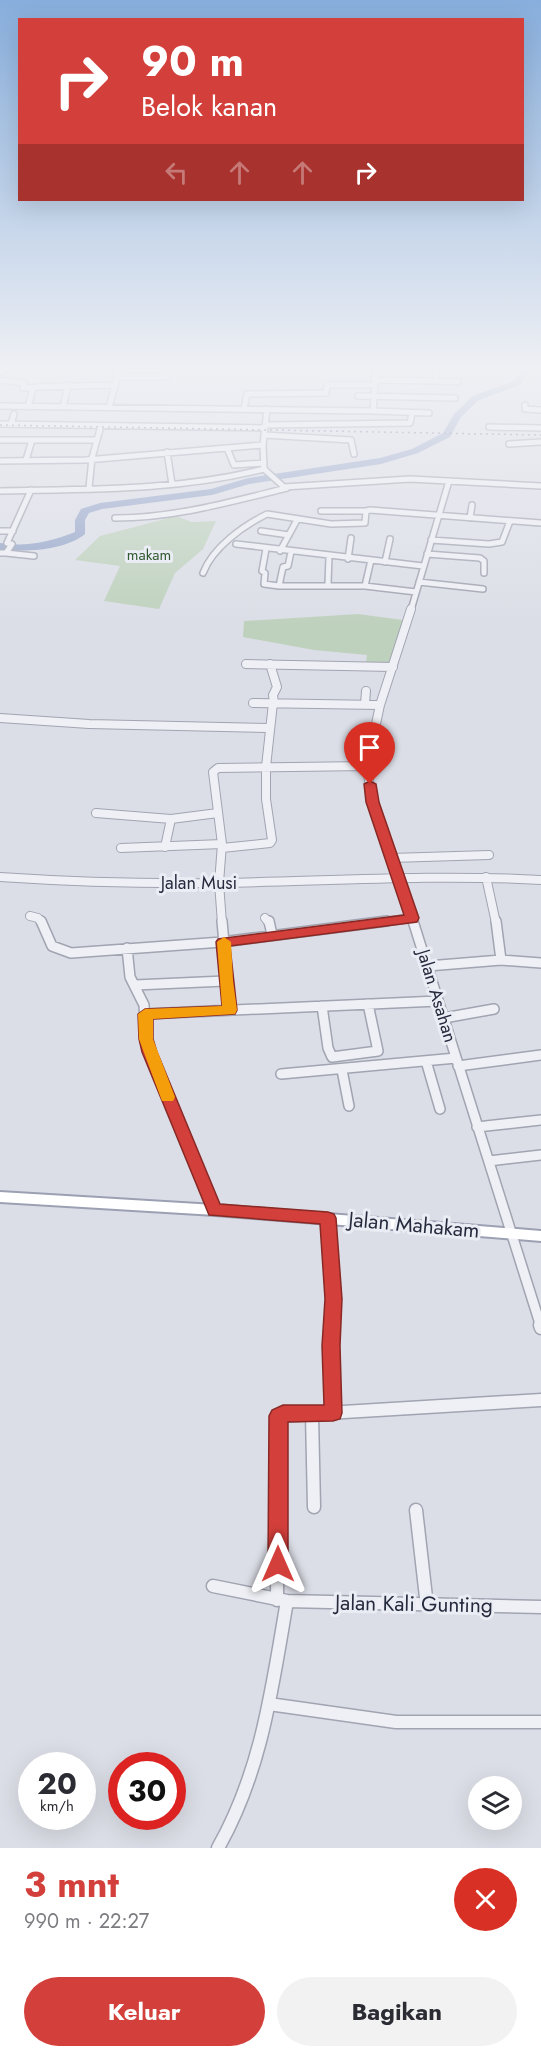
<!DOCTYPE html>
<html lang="id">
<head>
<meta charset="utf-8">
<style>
	:root { --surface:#fff; --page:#f2f2f3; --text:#2b2b33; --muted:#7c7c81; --accent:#d33f3a }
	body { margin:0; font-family:Jost,sans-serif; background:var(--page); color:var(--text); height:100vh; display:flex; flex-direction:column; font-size:22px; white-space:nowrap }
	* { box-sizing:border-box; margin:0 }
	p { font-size:20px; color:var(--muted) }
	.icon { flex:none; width:33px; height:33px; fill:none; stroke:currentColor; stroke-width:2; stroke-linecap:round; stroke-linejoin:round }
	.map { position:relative; height:1848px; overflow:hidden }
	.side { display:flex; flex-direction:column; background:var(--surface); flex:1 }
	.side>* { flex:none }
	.guide { position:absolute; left:18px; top:18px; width:506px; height:183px; border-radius:0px; box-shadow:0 6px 24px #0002; background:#d33f3a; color:#fff; overflow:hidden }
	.fabs { position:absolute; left:468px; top:1776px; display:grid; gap:12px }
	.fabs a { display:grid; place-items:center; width:54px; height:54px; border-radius:50%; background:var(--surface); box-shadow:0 6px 24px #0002; font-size:30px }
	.speed { position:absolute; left:18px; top:1752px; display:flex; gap:12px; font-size:30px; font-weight:700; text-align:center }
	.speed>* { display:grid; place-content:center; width:78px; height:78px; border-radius:50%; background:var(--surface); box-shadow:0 6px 24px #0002; line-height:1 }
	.speed small { font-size:15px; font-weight:400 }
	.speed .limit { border:9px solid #d22; background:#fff; color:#111 }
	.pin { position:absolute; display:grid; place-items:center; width:51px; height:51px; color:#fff; margin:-62px -26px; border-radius:50% 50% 50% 0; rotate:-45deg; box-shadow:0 0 6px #0007 }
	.pin .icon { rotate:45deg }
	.me { position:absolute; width:66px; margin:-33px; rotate:0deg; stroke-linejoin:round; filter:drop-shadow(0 0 4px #0008) }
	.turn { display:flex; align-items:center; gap:21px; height:126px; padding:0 24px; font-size:27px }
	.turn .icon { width:78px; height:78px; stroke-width:2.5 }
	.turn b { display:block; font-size:42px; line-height:51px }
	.lanes { display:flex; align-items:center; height:57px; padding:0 24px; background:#0003; justify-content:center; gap:30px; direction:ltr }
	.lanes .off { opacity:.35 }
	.round { display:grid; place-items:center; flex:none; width:63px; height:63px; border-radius:32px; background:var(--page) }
	.headline { display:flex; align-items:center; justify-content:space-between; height:102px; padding:0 24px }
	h1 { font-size:36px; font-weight:700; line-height:45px; color:var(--accent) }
	.primary-button { display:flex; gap:12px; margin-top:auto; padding:12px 24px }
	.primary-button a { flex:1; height:69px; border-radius:36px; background:var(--accent); color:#fff; font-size:24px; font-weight:700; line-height:69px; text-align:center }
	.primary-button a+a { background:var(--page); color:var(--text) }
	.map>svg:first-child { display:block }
	.green { fill:#bed1bd }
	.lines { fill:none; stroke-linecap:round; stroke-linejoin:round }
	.river { fill:#95a5c9; fill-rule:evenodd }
	.minor-far3-casing { stroke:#a1a4b1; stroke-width:8 }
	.minor-far2-casing { stroke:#a1a4b1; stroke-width:10 }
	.minor-far1-casing { stroke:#a1a4b1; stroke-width:12 }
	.minor-casing { stroke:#a1a4b1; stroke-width:15 }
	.major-casing { stroke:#9ba0b3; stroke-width:4 }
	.minor-far3 { stroke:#eff0f5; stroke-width:5 }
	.minor-far2 { stroke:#eff0f5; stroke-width:8 }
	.minor-far1 { stroke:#eff0f5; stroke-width:9 }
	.minor { stroke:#eff0f5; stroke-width:12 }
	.major { fill:#fff; fill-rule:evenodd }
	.rail { stroke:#757a91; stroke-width:1.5; stroke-dasharray:2 4; stroke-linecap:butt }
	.route { fill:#d33f3a; stroke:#892926; stroke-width:1.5 }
	.slow { fill:#f59e0b }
	.labels { text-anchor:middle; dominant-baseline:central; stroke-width:6; stroke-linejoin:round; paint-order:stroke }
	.far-park-label { font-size:15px; fill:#325a32; stroke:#ebedf5 }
	.street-label { font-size:18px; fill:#252a3d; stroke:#ebedf5 }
	.near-street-label { font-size:21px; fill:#252a3d; stroke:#ebedf5 }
</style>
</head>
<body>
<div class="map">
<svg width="541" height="1848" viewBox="0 0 541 1848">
	<rect width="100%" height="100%" fill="#dcdee7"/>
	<path class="green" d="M176 516 192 522 216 521 203 549 175 573 159 609 104 601 120 566 75 560 100 536Z
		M358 614 403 620 389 665 366 664 367 655 314 650 243 637 244 621Z"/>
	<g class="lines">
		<path class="river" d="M523 368H531L520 385 479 400 461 417 450 437 418 453 381 464 249 484 212 495 102 509 89 513 85 520V534C66 550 24 553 0 549V543C27 547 50 542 75 532V520L81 509 100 503 211 489 248 478 380 458 412 449 443 433 454 414 473 396 514 381Z"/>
		<defs>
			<path id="minor-far3" d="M117 377H166L168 368
				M0 380 24 383 23 388H34
				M374 380 437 381 435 368
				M437 381 458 382
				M358 396 455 398
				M525 405V409L541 410
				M0 406 373 411 376 368
				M28 407 33 388 36 387 114 385
				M63 407 68 385
				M109 407 120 368
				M244 409 247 394 326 393 327 385H374
				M267 409 263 445 264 469 284 487 410 479 541 486
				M373 411 429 413
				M0 424 265 428
				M11 424 14 414
				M266 425 410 423 412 413
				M489 427 541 428
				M264 435 351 440 354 454
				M0 440H97
				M509 444 541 442
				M227 448 234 465 264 463
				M167 452 172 484
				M26 460 32 440
				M0 461 86 460 263 445
				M89 488 92 458 100 429
				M0 491C89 489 177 491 264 469
				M321 511H366
				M115 518C174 518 230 502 287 488
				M470 518 472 505
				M0 531H13
				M261 531 289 535
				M431 540 489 544 502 542 510 521
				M236 544 423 566
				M266 549 262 571 265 573 264 584 279 586
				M280 551 297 520
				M291 552 288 566 283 567 279 586H365L371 560
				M0 553H6L12 544 7 543 31 490
				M6 553 34 556
				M427 554 480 558 484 561V573
				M348 559 351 538
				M385 562 390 539
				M203 573C213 547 243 526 267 514L331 524 365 523 366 511 370 510 541 523
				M419 582 483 589
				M328 584 329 556
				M365 586 416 592
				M411 610 449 481"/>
			<path id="minor-far2" d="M411 609 380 705 367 766 372 802 413 923
				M246 664 393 667
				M270 664 277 687 273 695 274 703
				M253 703 380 705
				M365 704 366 691
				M0 718 89 724 270 728
				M96 813 171 819 218 813
				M165 847 171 819
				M121 848 222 844
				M222 848 270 843 272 840 266 799V767L273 703
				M391 858 489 855
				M0 877C74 882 149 884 223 883 329 881 435 874 541 880
				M486 877 496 923
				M30 916 38 918 42 923
				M265 918 269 923
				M222 923 219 883 222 844 213 772 218 768 367 766
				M375 923 412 918"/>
			<path id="minor-far1" d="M41 921 52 946 71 953 222 942 387 921
				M222 921 230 1010
				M269 921 272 935
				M413 921 541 1327
				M496 921 501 960
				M127 948 130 977 144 1005 146 1039 150 1052 215 1210
				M428 966 501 960 541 963
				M135 985 225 981
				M322 1006 328 1048 332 1057 378 1051 368 1004
				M145 1014 438 1001
				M444 1018 494 1009
				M426 1061 440 1109
				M458 1066 541 1055
				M342 1070 349 1106
				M281 1074 456 1058
				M477 1127 541 1120
				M489 1161 541 1155
				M328 1219 334 1299 332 1327"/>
			<path id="minor" d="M332 1325 333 1413
				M540 1325 541 1328
				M312 1415 314 1507
				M416 1510 427 1606
				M213 1586 287 1601 541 1607
				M277 1600 278 1416 541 1400
				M269 1704 396 1722H541
				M218 1848C262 1770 272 1688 287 1601"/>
			<path id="major" d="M6 368H13L0 375V371Z
				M0 1192 215 1205 541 1231V1241L215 1215 0 1202Z"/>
		</defs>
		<use href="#minor-far3" class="minor-far3-casing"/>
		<use href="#minor-far2" class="minor-far2-casing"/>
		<use href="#minor-far1" class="minor-far1-casing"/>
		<use href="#minor" class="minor-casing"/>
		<use href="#major" class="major-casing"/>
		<use href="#minor-far3" class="minor-far3"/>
		<use href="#minor-far2" class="minor-far2"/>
		<use href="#minor-far1" class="minor-far1"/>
		<use href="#minor" class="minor"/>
		<use href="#major" class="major"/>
		<path class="rail" d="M0 425 541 435"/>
	</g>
	<linearGradient id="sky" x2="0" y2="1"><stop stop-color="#87aedc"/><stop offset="0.59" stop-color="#eff0f4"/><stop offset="1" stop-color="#eff0f4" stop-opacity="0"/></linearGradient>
	<rect width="541" height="626" fill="url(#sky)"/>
	<path class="route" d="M370 781 376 784 379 802 419 918 417 922 230 946 237 1010 235 1014 153 1019V1039L157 1052 220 1204 328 1212 334 1214 336 1218 342 1299 340 1346 342 1413 340 1419 333 1421 288 1422V1564L285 1571 278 1573 271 1571 268 1564 269 1416 272 1410 283 1405H324L322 1346 325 1299 320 1224 209 1215 142 1052 139 1039 138 1014 145 1009 222 1006 216 942 218 939 404 915 366 802 364 784Z"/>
	<path class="slow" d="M224 937 231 942 233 981 237 1010 235 1014 153 1019V1039L175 1097 173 1101H162L139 1039 138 1014 145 1009 222 1006 217 942Z"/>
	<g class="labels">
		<g class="far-park-label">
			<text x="149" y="555">makam</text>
		</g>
		<g class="street-label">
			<text x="199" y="883">Jalan Musi</text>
			<text transform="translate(437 996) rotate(73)">Jalan Asahan</text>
		</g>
		<g class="near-street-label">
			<text transform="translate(414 1225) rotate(5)">Jalan Mahakam</text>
			<text transform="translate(414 1604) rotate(1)">Jalan Kali Gunting</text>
		</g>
	</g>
</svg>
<div class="fabs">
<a><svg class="icon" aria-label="layers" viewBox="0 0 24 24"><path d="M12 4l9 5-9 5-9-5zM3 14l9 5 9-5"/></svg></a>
</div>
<div class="speed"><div>20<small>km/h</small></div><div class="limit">30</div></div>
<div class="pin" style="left:370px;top:784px;background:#d93025"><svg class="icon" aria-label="arrive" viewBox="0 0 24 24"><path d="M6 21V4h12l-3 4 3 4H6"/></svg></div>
<svg class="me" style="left:278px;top:1564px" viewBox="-20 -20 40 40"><path d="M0-17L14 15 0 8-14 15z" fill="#d33f3a" stroke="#fff" stroke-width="4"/></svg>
<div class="guide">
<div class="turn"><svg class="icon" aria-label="right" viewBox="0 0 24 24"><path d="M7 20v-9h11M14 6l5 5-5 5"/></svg><div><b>90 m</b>Belok kanan</div></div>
<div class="lanes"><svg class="icon off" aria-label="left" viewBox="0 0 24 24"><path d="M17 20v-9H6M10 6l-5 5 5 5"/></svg><svg class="icon off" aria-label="ahead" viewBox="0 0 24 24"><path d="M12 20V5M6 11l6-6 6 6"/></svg><svg class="icon off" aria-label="ahead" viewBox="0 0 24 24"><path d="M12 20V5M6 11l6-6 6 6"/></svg><svg class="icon" aria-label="right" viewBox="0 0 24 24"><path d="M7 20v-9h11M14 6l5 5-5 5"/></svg></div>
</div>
</div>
<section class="side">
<div class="headline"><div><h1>3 mnt</h1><p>990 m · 22:27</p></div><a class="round" style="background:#d93025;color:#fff"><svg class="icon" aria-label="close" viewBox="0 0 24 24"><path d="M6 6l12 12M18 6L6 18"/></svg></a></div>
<div class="primary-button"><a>Keluar</a><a>Bagikan</a></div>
</section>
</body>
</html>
